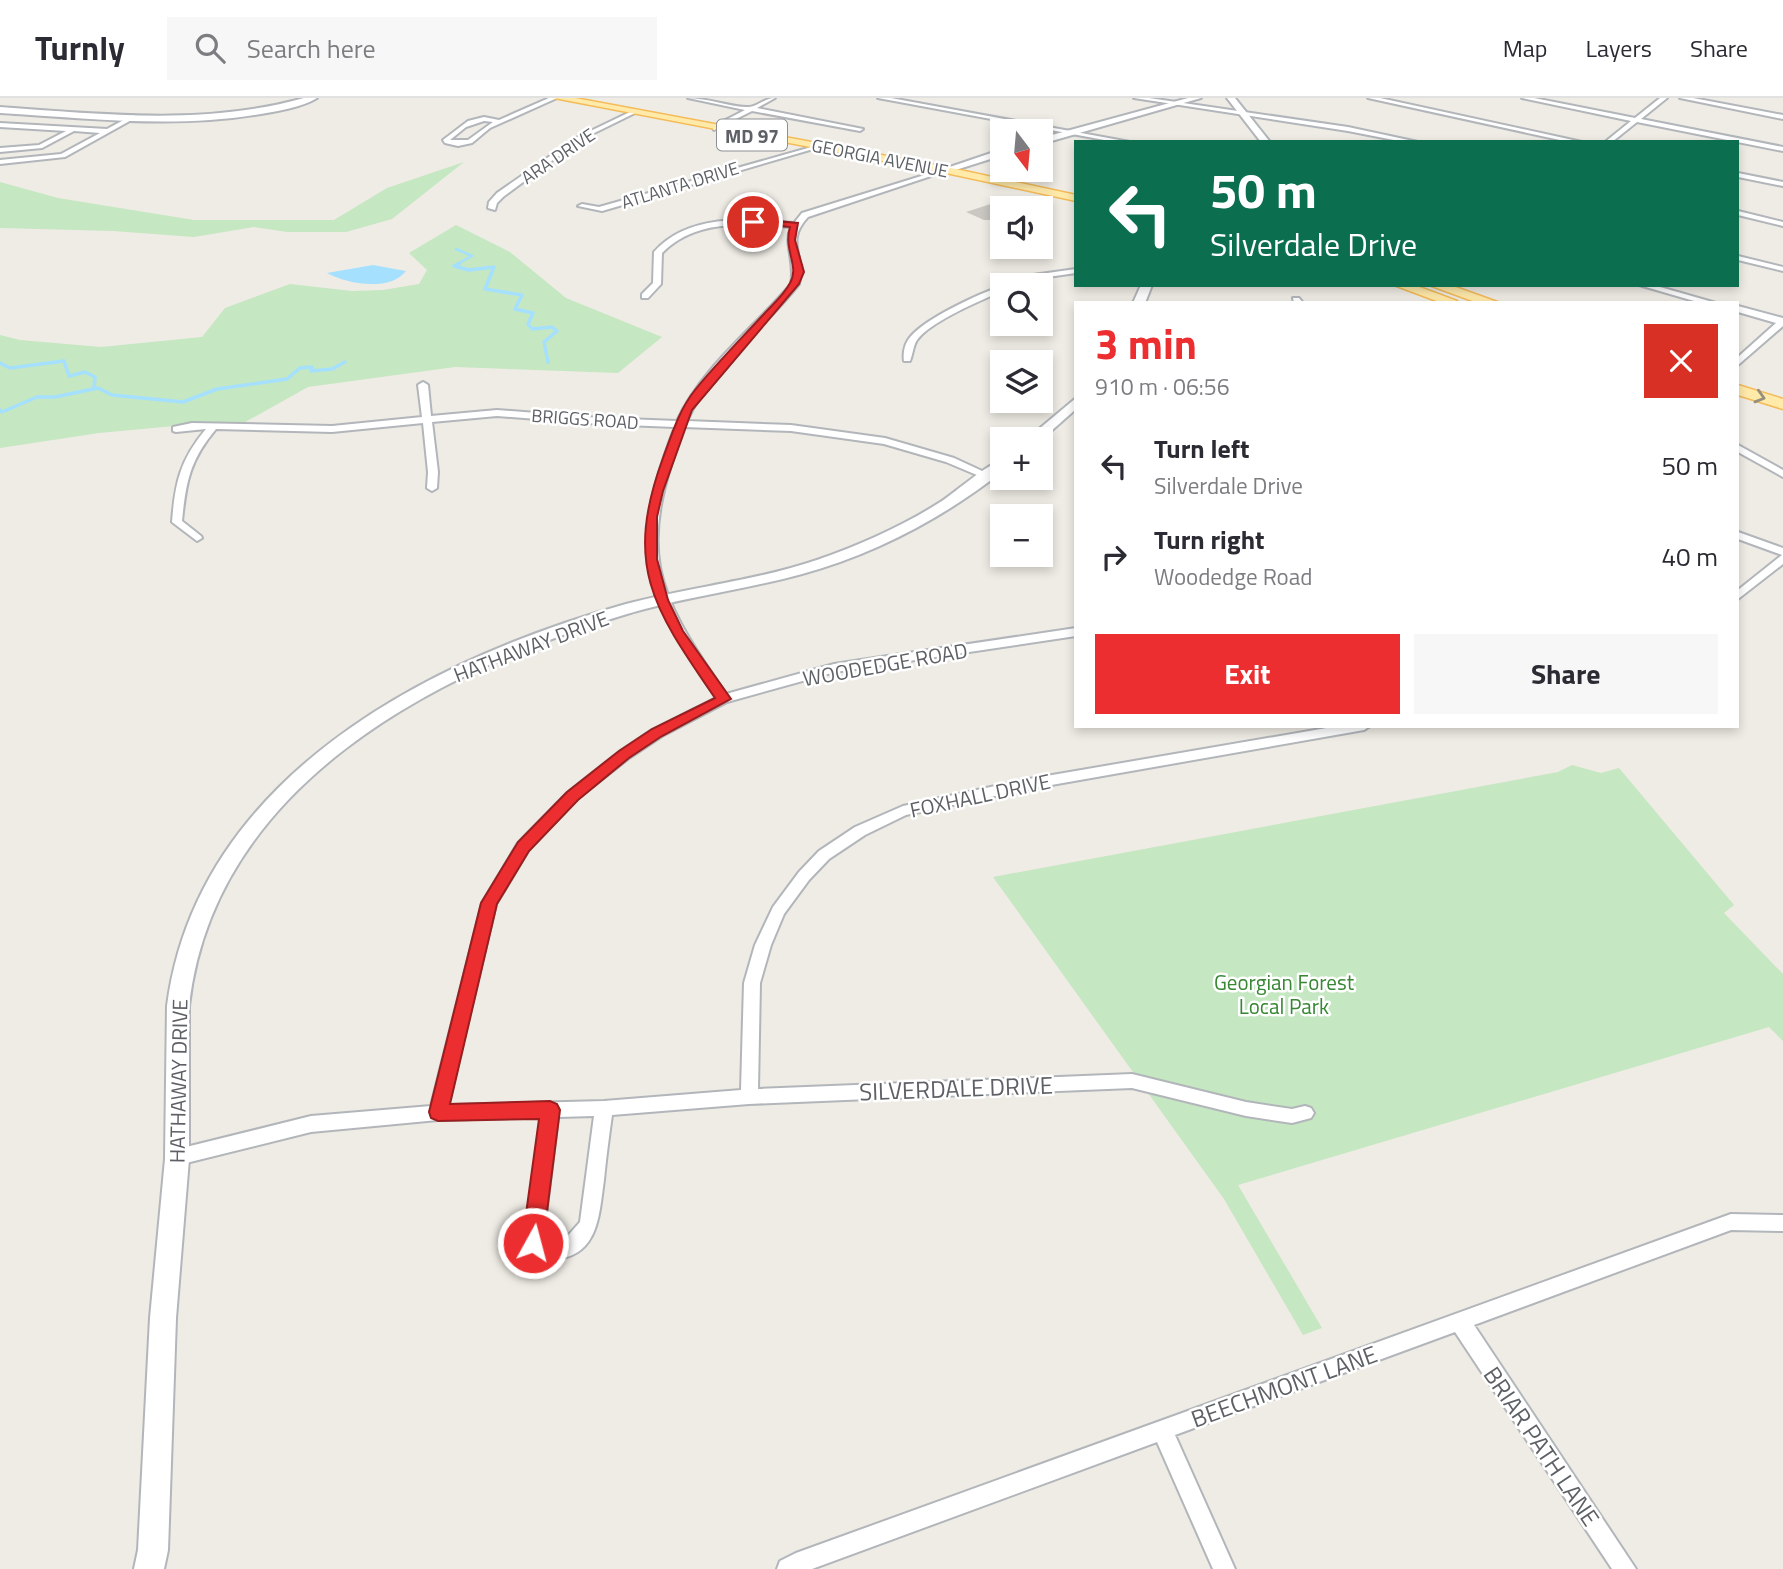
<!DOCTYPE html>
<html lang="en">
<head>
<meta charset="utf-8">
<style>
	:root { --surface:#fff; --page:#f7f7f7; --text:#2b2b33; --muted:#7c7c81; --line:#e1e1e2; --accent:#ec2e30 }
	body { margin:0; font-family:"Titillium Web",sans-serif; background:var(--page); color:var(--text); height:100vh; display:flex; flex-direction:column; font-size:26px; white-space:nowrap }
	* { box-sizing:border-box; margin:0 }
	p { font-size:23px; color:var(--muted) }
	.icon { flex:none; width:38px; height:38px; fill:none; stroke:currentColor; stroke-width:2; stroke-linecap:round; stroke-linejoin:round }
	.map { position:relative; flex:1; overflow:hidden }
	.sheet { position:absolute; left:1074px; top:203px; width:665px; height:427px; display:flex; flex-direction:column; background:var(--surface); border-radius:0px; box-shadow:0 4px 10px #0003 }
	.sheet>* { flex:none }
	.banner { position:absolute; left:1074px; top:42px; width:665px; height:147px; border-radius:0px; box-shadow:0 4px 10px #0003; background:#0b6e4f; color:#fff; overflow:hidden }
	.needle { width:46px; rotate:164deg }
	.controls { position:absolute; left:990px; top:21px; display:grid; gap:14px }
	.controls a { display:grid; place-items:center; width:63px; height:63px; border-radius:0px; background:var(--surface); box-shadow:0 4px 10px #0003; font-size:35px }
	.pin { position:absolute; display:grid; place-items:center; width:60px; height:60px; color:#fff; margin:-30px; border:4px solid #fff; border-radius:50%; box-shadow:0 2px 7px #0007 }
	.me { position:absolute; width:77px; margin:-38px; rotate:7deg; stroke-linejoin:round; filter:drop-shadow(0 0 5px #0008) }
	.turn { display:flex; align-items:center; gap:24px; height:147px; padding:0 21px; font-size:32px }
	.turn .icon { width:91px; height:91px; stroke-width:2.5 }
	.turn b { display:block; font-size:49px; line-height:60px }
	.round { display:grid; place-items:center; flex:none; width:74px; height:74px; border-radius:0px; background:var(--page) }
	.headline { display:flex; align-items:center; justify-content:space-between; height:119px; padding:0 21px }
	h1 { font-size:42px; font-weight:700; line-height:52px; color:var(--accent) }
	.cta { display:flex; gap:14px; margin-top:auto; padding:14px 21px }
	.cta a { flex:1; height:80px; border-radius:0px; background:var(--accent); color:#fff; font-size:28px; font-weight:700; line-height:80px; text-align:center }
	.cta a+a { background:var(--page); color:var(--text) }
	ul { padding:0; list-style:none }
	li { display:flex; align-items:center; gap:21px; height:91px; padding:0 21px }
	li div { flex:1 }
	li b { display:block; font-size:26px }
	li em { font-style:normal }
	header { display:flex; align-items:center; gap:42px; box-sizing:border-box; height:98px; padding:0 35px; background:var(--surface); border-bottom:2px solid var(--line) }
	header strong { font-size:33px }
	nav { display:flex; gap:38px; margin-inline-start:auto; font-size:24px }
	.search { width:490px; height:63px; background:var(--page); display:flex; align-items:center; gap:18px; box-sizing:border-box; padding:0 24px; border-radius:0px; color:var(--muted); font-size:26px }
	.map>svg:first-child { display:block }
	.green { fill:#c5e7c1 }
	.water { fill:#a5e0ff }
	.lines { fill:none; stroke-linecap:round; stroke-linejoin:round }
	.stream-far1 { stroke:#a5e0ff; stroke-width:2.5 }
	.stream { stroke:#a5e0ff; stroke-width:3.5 }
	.building { fill:#cac7c2 }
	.minor-casing { stroke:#b2b6ba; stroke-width:4 }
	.tertiary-casing { stroke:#b2b6ba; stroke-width:4 }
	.primary-casing { stroke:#f4bb59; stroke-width:3 }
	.minor { fill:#fff; fill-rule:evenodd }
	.tertiary { fill:#fff; fill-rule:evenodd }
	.primary { fill:#ffeaaa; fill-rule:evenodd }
	.oneway { stroke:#96917e }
	.route { fill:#ec2e30; stroke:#991e1f; stroke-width:2 }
	.labels { text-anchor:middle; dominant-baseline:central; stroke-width:5; stroke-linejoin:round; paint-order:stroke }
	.far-street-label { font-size:18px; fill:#5d6166; stroke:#fff }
	.shield { fill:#fff; stroke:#8e9094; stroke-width:2 }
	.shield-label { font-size:19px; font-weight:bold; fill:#5d6166 }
	.street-label { font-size:21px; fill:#5d6166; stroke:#fff }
	.park-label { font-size:21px; fill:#378633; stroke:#fff }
	.near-street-label { font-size:24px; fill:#5d6166; stroke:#fff }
</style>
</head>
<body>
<header>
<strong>Turnly</strong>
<div class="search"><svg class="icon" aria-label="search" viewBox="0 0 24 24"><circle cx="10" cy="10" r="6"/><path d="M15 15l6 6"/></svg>Search here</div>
<nav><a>Map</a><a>Layers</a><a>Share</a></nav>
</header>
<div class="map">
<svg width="1783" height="1471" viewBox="0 0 1783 1471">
	<rect width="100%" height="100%" fill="#efece5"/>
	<path class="green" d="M464 64 392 121 346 134H287L254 129 194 139 113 133 0 130V84L58 100 194 122H334L387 90Z
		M456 127 510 154 566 200 662 239 618 275 455 269 308 289 240 327 174 328 99 335 0 350V237L20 242 101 249 202 239 225 210 290 186 352 193 383 192 419 186 427 172 409 155Z
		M1572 667 1601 675 1619 670 1734 807 1724 815 1783 876V943L1769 929 1238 1087 1322 1230 1303 1237 1224 1101 993 779 1558 674Z"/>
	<path class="water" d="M373 167 406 173C390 194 347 186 327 175Z"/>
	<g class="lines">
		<path class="stream-far1" d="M456 151 472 158 457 166"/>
		<path class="stream" d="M460 165 454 168 469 172 494 169 485 191 522 197 515 211 533 215 528 226 532 231 552 229 557 233 544 244 548 264
			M0 265 10 270 64 263 69 278 85 274 95 279 94 291
			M0 312 2 314 37 299H55L98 290 112 297 183 304 217 291 287 281 300 270 312 269 311 273 332 271 345 264"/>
	</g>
	<path class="building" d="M1003 102V118L991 122H984L966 114Z"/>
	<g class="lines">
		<defs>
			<path id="minor" d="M549 0H557L490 30 472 45 458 48 445 45 443 42 468 23 484 19 499 22ZM484 23 493 24 468 42H450L466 29Z
				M688 0C707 0 734 10 749 9 758 8 765 0 775 0L757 10 863 31 860 33 752 13 714 32 712 29 745 12Z
				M878 0H891L1130 44H1115Z
				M1134 0H1149L1348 29 1418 44H1404L1348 33Z
				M1368 0H1380L1582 44H1569Z
				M1522 0H1534L1635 20 1660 0H1667L1641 21 1783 49V53L1637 24 1612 44H1605L1631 23Z
				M1680 0H1693L1783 17V21Z
				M630 14 635 15 580 42 503 99 497 105 495 112 488 110 489 104 497 95 576 40Z
				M133 17 135 20 65 59 0 66V62L61 56 100 35 74 33 42 50 0 54V50L39 47 66 33 0 29V25L107 31Z
				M815 48 820 49 602 113 578 108 582 106 599 109Z
				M944 71 949 72 808 119C784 145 806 156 799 186 763 232 711 269 687 323L791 327 885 340 954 360 993 378 984 380 946 364 884 346 791 333 684 329C638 453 652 490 726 596L834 566 1076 530V538L835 574 727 604 662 638 629 660 577 701 528 753 496 806 448 1007 604 1003 741 992 744 885 755 847 773 809 799 774 819 753 855 729 903 708 1023 682 1338 628H1370L1364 632 1023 692 906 717 865 737 829 761 809 782 784 816 771 847 760 885 758 991 1132 976 1246 1004 1292 1011 1305 1008 1311 1010 1314 1015 1311 1020 1292 1025 1246 1018 1132 990 749 1006 612 1017C609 1039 606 1060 604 1082 599 1116 599 1158 555 1161 541 1162 530 1158 524 1145L541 1019 438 1022 311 1034 178 1067 172 1065 169 1059 172 1053 178 1051 311 1018 431 1008 482 805 518 745 567 695 619 654 652 632 716 600C642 491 626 455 675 329L600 326 497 318 432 324 438 374 437 390 432 393 427 390 428 374 423 325 332 334 216 331C190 362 186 383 182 423L201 438 202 440 197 443 172 424C175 385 180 362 206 331L176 334 173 333V329L192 325 332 328 422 319 418 287 423 284 428 287 431 318 497 312 600 320 677 323C702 269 754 230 791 186 796 164 783 146 791 129 747 126 696 120 662 155L661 186 648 200H642V196L653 185 654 154C689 115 747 121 794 125L802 115ZM594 1018 580 1124 564 1142 546 1144 543 1141 558 1019Z
				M1738 75 1783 84V88L1738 79Z
				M1738 113 1783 124V128L1738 117Z
				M1738 158 1783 169V173L1738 162Z
				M1076 171V175L1034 181 1018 187H1007L1033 177Z
				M1639 187H1653L1716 205H1701Z
				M1003 188V193C981 202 930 224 917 242 913 248 913 256 910 263H904C903 257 904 248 908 242 921 222 980 195 1003 188Z
				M1293 200H1299L1303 205H1294Z
				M1738 208 1783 220V228L1738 267V259L1776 225 1738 214Z
				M1738 347 1783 372V379L1738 354Z
				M1738 434 1783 450V466L1738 501V492L1782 457 1738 441Z
				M1731 1116 1783 1117V1133L1731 1132 1474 1227 1636 1471H1612L1455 1234 1175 1337 1235 1471H1213L1157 1344 812 1471H777L780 1463 796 1455Z"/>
			<path id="tertiary" d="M304 0H317C302 9 279 13 261 16 175 31 87 20 0 15V9C102 16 204 28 304 0Z
				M1188 0H1201L1041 46V40Z
				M1227 0H1235L1270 44H1261Z
				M1003 51V57L946 75 941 72Z
				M1141 187H1152L1145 205H1133Z
				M1076 300V311L1041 342 1027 341Z
				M1003 362V373C943 420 875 456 802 476 744 492 684 499 627 516 436 573 214 687 189 908V1061L176 1220 168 1452 164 1471H134L138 1452 150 1220 165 1061 167 908C197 680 427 562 626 506 689 489 755 483 817 462 860 447 903 428 942 403 957 393 987 366 1003 362Z"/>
			<path id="primary" d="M554 0H575L946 69 1076 97V103L946 75Z
				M1394 187H1414L1457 203 1442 205Z
				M1429 187H1450L1500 205H1478Z
				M1738 287 1783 301V311L1738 297Z"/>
		</defs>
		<use href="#minor" class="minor-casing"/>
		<use href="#tertiary" class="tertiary-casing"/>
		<use href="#primary" class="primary-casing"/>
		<use href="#minor" class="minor"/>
		<use href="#tertiary" class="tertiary"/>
		<use href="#primary" class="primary"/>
	</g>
	<defs><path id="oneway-chevron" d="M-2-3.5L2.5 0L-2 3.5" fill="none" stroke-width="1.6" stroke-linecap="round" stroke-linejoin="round" transform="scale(1.75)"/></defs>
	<use class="oneway" href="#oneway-chevron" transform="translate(1760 299) rotate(16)"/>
	<path class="route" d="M753 121 798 125 795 142 804 174 799 186 692 312 663 393 657 419V461L668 502 683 533 731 601 662 638 629 660 578 702 529 753 497 806 450 1006 550 1003 557 1006 560 1012 543 1145 540 1152 533 1155 525 1152 522 1145 539 1021 438 1023 431 1020 429 1014 481 805 518 744 567 694 619 653 652 631 715 600C654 511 623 469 663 360 672 336 679 312 695 292 716 266 740 242 763 217 772 207 784 197 790 185 800 168 783 152 790 129L750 125Z"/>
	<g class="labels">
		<g class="far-street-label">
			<text transform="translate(558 58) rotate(-34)">ARA DRIVE</text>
			<text transform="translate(880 60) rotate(11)">GEORGIA AVENUE</text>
			<text transform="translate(680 87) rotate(-17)">ATLANTA DRIVE</text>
			<text transform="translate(585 321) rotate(4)">BRIGGS ROAD</text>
		</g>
		<rect class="shield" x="717" y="21.5" width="70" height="31" rx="5"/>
		<g class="shield-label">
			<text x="752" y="37">MD 97</text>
		</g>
		<g class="street-label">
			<text transform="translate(531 548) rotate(-21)">HATHAWAY DRIVE</text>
			<text transform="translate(885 566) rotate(-10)">WOODEDGE ROAD</text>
			<text transform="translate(980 697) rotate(-12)">FOXHALL DRIVE</text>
			<text transform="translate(178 983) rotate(-89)">HATHAWAY DRIVE</text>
		</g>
		<g class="park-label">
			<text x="1284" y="884">Georgian Forest<tspan x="1284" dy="24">Local Park</tspan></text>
		</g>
		<g class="near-street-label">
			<text transform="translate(956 990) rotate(-2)">SILVERDALE DRIVE</text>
			<text transform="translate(1284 1288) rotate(-20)">BEECHMONT LANE</text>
			<text transform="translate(1542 1348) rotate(56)">BRIAR PATH LANE</text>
		</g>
	</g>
</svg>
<div class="controls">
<a><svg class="needle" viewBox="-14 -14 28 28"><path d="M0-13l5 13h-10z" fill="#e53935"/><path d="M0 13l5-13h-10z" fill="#7c7c81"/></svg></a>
<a><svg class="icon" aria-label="sound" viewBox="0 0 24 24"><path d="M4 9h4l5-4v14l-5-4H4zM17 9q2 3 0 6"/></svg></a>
<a><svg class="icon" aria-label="search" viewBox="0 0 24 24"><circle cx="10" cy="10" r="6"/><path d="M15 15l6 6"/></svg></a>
<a><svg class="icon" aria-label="layers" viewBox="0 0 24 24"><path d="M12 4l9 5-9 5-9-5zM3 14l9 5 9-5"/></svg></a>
<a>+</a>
<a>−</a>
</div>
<div class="pin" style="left:753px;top:124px;background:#d93025"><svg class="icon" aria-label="arrive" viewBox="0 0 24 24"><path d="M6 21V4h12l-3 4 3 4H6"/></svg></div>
<svg class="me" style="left:533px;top:1145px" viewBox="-20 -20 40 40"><circle r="17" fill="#ec2e30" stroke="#fff" stroke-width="3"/><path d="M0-11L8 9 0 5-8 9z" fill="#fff"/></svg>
<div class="banner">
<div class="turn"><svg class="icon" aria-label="left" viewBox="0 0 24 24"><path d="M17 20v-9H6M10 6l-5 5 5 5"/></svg><div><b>50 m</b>Silverdale Drive</div></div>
</div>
<section class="sheet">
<div class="headline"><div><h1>3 min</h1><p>910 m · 06:56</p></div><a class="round" style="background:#d93025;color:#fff"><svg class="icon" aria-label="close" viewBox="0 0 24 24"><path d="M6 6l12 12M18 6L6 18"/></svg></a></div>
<ul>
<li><svg class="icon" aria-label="left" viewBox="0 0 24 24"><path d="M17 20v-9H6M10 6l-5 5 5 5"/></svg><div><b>Turn left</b><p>Silverdale Drive</p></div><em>50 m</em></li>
<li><svg class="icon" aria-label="right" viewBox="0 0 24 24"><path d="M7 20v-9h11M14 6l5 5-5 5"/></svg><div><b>Turn right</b><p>Woodedge Road</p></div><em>40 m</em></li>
</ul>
<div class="cta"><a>Exit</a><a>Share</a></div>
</section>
</div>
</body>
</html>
